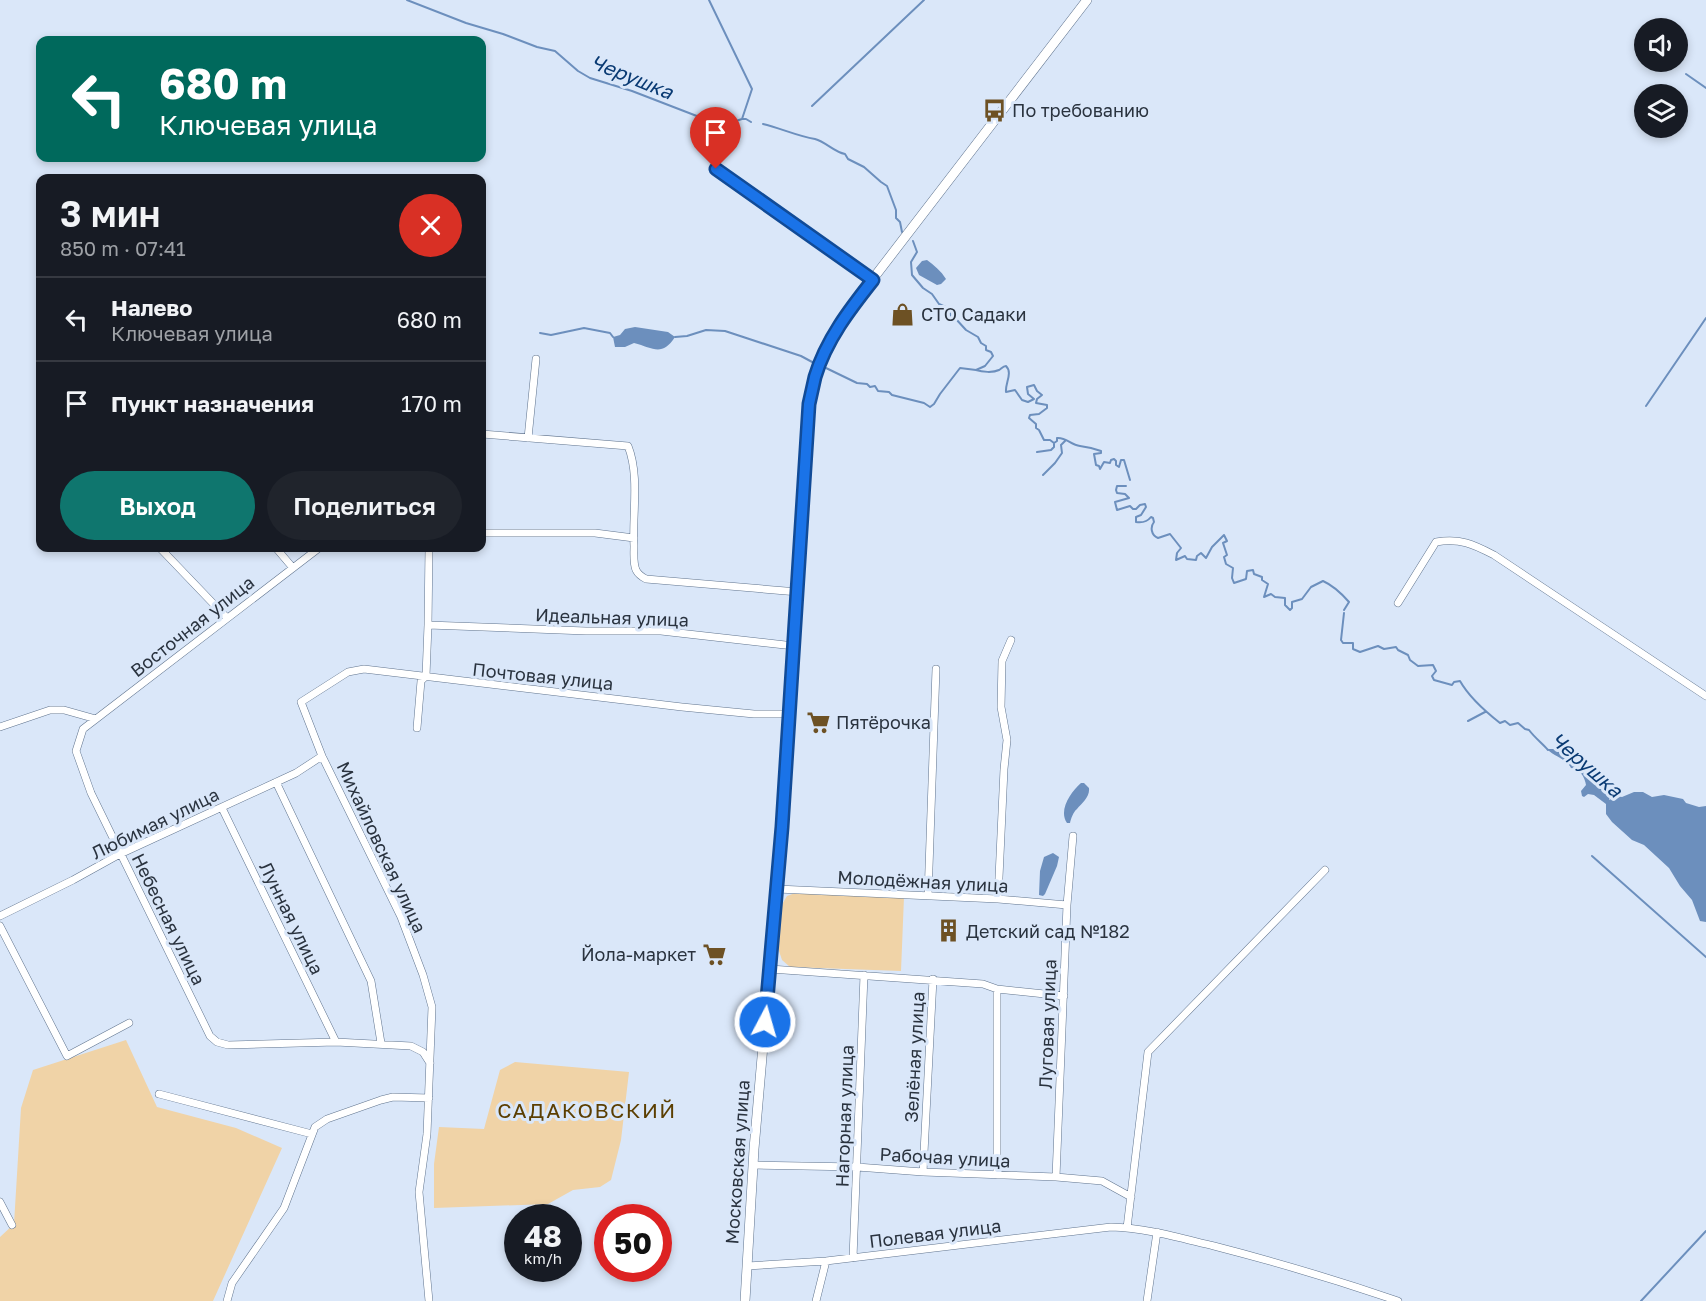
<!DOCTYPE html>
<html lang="ru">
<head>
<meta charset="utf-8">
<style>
	:root { --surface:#171b24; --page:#20242c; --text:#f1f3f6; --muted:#9ea1a6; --line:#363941; --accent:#0f766e }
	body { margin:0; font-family:"Golos Text",sans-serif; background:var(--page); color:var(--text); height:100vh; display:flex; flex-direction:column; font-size:22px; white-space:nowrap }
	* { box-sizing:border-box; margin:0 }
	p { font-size:20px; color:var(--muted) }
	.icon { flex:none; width:33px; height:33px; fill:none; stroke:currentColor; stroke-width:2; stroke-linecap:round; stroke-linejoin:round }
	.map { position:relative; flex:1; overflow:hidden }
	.panel { position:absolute; left:36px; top:174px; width:450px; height:378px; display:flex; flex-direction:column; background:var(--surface); border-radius:12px; box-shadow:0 3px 9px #0003 }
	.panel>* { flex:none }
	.banner { position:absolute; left:36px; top:36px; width:450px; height:126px; border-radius:12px; box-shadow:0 3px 9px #0003; background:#00695c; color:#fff; overflow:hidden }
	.controls { position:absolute; left:1634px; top:18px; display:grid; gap:12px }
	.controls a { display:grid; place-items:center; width:54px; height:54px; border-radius:50%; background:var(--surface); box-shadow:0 3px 9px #0003; font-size:30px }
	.speed { position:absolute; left:504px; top:1204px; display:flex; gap:12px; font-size:30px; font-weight:700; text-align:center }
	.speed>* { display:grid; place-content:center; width:78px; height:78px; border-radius:50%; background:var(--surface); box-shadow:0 3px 9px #0003; line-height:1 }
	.speed small { font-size:15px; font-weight:400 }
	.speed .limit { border:9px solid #d22; background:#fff; color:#111 }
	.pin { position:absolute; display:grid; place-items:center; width:51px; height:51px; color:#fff; margin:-62px -26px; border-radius:50% 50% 50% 0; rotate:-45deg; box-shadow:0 0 6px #0007 }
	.pin .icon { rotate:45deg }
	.me { position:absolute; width:66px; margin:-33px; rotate:6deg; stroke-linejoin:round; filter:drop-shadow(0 0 4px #0008) }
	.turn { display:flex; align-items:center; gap:21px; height:126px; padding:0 24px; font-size:27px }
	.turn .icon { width:78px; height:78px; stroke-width:2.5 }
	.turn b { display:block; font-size:42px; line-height:51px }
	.round { display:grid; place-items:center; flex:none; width:63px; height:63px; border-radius:32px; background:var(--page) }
	.summary { display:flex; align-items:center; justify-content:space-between; height:102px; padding:0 24px }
	h1 { font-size:36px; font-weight:600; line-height:45px }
	.action { display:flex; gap:12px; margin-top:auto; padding:12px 24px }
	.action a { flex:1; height:69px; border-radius:36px; background:var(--accent); color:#fff; font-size:24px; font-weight:600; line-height:69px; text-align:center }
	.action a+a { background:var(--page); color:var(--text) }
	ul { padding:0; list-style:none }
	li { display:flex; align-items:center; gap:18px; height:84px; padding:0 24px; border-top:2px solid var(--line) }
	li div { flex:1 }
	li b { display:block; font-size:22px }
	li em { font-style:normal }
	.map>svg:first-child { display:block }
	.green { fill:#f0d3a7 }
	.water { fill:#6c8fbd }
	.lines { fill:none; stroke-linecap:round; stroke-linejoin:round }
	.stream { stroke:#6c8fbd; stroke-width:2 }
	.street-casing { stroke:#60748e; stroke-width:8 }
	.secondary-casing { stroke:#60748e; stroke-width:10 }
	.street { stroke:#fff; stroke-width:7 }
	.secondary { stroke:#fff; stroke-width:9 }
	.route-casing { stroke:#114b97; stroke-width:15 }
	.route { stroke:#1a73e8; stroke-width:10 }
	.labels { text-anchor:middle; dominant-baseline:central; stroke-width:6; stroke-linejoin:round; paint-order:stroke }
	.poi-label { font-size:18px; fill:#2a333f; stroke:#dae7f9; text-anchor:start }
	.street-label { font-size:18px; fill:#2a333f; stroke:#dae7f9 }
	.water-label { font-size:20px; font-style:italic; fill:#093a73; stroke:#dae7f9 }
	.quarter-label { font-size:21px; letter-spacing:1.5px; fill:#5c3f02; stroke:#dae7f9 }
</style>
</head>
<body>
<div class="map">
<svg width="1706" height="1301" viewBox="0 0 1706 1301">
	<rect width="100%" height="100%" fill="#dae7f9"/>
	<path class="green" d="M795 893 904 897 901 971 790 967 782 960 778 948 781 906 787 896Z
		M126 1040 157 1107 236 1128 282 1148 213 1301H0V1237L14 1224 21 1108 33 1070Z
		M515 1062 629 1072 621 1140 611 1180 600 1187 573 1190 548 1204 434 1208V1164L439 1127 484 1129 500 1070Z"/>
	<path class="water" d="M927 260C934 265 941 271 946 279L941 284 937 285 919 275 916 268 922 261Z
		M635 327 668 332 675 337C662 357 653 348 634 343L625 347H615L613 337 620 335 625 329Z
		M1568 745 1570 747C1570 754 1573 757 1574 765H1580L1582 761 1583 763 1586 764 1584 770C1592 779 1593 787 1605 789L1607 788 1611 792 1609 800 1617 796 1622 797 1634 792H1643L1652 797 1664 795 1683 799 1686 803 1699 807 1706 806V922L1700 921 1692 900 1680 886 1669 868 1644 845 1632 840 1612 822 1606 814V804L1594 795 1588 794 1584 797 1582 796 1581 791 1586 785C1585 777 1579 768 1571 768 1566 758 1554 757 1547 749H1561Z
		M1081 783H1084L1089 788C1090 797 1082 803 1077 809 1073 812 1071 819 1070 823H1067C1058 810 1071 792 1081 783Z
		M1053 853 1059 857 1057 866 1045 894 1043 896 1039 895 1040 871 1044 857Z"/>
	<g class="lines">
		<path class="stream" d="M407 0 466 23 503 34 537 47 555 51 578 71 590 78 632 91 702 118 719 123H730L742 119H746L751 122
			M709 0 752 89 742 119
			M1686 74 1706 88
			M812 106 924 0
			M763 124C780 128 797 136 815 139 826 142 834 152 845 154L848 159 864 167 881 182 887 186 896 210V218L900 222 902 232
			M913 241 917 252 911 262 912 275 923 288 932 294 939 304 950 309 951 317 955 318 966 330 978 337 981 343 986 346V350L991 352 993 356 985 366 976 370C982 372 993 373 999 370 1001 369 1003 366 1006 366 1013 373 1005 383 1006 392L1015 390 1022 400 1028 402 1034 399 1028 394 1027 387 1034 385 1037 391 1042 395 1037 399 1036 403 1047 405V408L1039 414 1030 415 1029 418 1036 424V428L1039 430 1044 440H1050L1054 443 1057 441V438C1066 437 1071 445 1080 446 1088 447 1093 448 1101 451V453L1094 454 1096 465 1099 466 1100 469 1104 462 1110 463 1111 460 1114 459 1116 461V465L1119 467 1121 460H1124L1130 480
			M540 333 551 335 584 328 610 333 613 337
			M675 337 687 336 706 330 725 331 801 356 814 363
			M826 368 857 383 867 384 870 387 875 386 878 391 889 392 892 395 924 403 930 407 934 404 940 394 960 368 976 370
			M1646 406 1706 318
			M1037 452 1051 450 1054 447V443
			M1043 475 1055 463 1062 453 1061 445 1066 440
			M1126 486H1117L1116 490 1117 493 1125 494 1129 498 1115 502 1117 510 1130 506 1133 509H1136L1140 505 1145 504 1146 507 1141 515 1136 517V522C1142 523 1147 522 1151 517L1153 518 1154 522C1150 527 1151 535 1158 538L1170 534 1181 548 1177 553 1176 560 1185 556 1187 559 1196 560 1197 556 1201 553 1206 558 1212 547 1224 535 1227 541 1223 543 1227 555 1224 557 1226 564 1233 568 1232 578 1234 583 1246 579 1247 571 1253 570 1254 574 1262 577V580L1268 584 1264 597 1271 594 1275 597 1285 598V605L1290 610 1292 608V602L1302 599 1311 587 1323 581C1332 585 1342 594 1349 602L1344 610
			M1344 613 1341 640 1343 643H1353V649L1360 652 1378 646 1384 649 1396 647 1398 650 1408 655 1410 660 1418 666 1433 665 1436 671 1432 676 1434 680 1452 685 1454 682 1460 681C1469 697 1486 712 1500 723L1505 721 1510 725 1518 723 1525 729 1529 730C1535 738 1542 743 1548 750
			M1468 721 1485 712
			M1592 856 1706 957
			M1641 1301 1706 1231"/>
		<defs>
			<path id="street" d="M716 169 873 280
				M482 434 628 446C640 476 632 515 634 546 634 553 633 563 636 570 638 574 642 577 646 579L798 592
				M528 438 536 359
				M482 533H595L634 538
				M160 548 227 618
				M276 548 293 568
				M319 548 83 729 76 751 91 793 210 1036 217 1042 228 1045 336 1042 411 1046 423 1052 430 1063
				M1398 603 1436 542C1460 538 1473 544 1494 555L1706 696
				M428 625 586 631H661L794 646
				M0 727 50 710H64L96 719
				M417 728 421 681 426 676 428 625 429 548
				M276 782 371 981 381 1043
				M222 808 336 1042
				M777 889 998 899 1067 905
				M928 896 936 669
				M998 899 1004 769 1007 740 1001 707 1002 661 1011 640
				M0 916 73 880 120 854 296 773 322 756
				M0 926 67 1056 129 1023
				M770 969 983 984 997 989 1064 996
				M997 989V1175
				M159 1094 312 1134
				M753 1165 857 1167 923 1172 1056 1177 1102 1181 1131 1197
				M923 1172 933 979
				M1056 1177 1067 905 1073 836
				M0 1202 12 1225
				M1127 1228 1148 1052 1325 870
				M853 1258 864 975
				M747 1266 826 1261 1111 1227C1146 1228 1180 1238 1214 1246 1276 1262 1337 1280 1398 1301
				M227 1301 232 1283 284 1208 315 1127 327 1119 381 1100 393 1097 429 1098
				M429 1301 419 1192 427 1134 432 1007 423 975 401 917 322 756 301 702 348 672 364 669 682 707 754 714H790
				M816 1301 826 1261
				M1147 1301 1157 1232"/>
			<path id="secondary" d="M745 1301 754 1149 782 827 809 404 816 375 829 343 849 310 1087 0"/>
		</defs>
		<use href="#street" class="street-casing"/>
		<use href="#secondary" class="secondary-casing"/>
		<use href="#street" class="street"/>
		<use href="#secondary" class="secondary"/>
	</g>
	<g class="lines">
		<defs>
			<path id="route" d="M716 169 873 280C850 309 826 340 815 377 813 386 811 395 809 404L782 827 765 1022"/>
		</defs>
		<use href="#route" class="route-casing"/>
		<use href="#route" class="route"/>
	</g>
	<defs>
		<symbol id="bus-bare" viewBox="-9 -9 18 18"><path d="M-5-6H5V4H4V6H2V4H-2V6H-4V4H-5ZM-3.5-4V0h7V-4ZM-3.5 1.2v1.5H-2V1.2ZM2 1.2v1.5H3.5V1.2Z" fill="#6d5124" stroke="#dae7f9" stroke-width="2.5" paint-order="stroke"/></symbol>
		<symbol id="shop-bare" viewBox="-9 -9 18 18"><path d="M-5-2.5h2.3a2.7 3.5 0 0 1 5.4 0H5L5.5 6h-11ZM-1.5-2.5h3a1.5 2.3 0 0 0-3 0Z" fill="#6d5124" stroke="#dae7f9" stroke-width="2.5" paint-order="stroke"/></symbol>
		<symbol id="supermarket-bare" viewBox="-9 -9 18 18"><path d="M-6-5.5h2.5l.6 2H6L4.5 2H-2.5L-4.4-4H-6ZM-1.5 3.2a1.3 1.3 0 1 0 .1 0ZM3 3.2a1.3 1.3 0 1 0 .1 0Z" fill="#6d5124" stroke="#dae7f9" stroke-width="2.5" paint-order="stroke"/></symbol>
		<symbol id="building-bare" viewBox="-9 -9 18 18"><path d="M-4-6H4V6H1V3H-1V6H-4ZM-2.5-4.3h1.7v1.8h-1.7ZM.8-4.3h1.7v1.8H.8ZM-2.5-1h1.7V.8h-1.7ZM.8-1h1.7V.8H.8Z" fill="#6d5124" stroke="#dae7f9" stroke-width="2.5" paint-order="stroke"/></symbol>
	</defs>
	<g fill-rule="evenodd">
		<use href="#bus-bare" x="978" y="94" width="33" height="33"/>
		<use href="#shop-bare" x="886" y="298" width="33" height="33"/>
		<use href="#supermarket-bare" x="802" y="706" width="33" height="33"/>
		<use href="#building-bare" x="932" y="914" width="33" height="33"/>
		<use href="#supermarket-bare" x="698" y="938" width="33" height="33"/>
	</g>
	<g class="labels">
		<g class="poi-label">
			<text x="1012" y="110">По требованию</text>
			<text x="921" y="314">СТО Садаки</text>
			<text x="836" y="722">Пятёрочка</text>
			<text x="966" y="931">Детский сад №182</text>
			<text x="696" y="954" text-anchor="end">Йола-маркет</text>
		</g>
		<g class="street-label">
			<text transform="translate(612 617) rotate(2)">Идеальная улица</text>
			<text transform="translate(192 626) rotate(-38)">Восточная улица</text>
			<text transform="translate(543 676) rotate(6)">Почтовая улица</text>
			<text transform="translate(155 823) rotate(-26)">Любимая улица</text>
			<text transform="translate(382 847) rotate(65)">Михайловская улица</text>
			<text transform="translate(923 881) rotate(3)">Молодёжная улица</text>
			<text transform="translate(292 918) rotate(64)">Лунная улица</text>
			<text transform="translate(169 919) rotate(64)">Небесная улица</text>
			<text transform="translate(1047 1024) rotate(-88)">Луговая улица</text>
			<text transform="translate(914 1057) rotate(-87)">Зелёная улица</text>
			<text transform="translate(844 1116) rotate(-88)">Нагорная улица</text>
			<text transform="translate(945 1157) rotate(3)">Рабочая улица</text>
			<text transform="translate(737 1162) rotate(-86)">Московская улица</text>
			<text transform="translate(935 1233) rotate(-7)">Полевая улица</text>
		</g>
		<g class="water-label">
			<text transform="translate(632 76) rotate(22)">Черушка</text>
			<text transform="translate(1587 764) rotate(41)">Черушка</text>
		</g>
		<g class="quarter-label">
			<text x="587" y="1110">САДАКОВСКИЙ</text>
		</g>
	</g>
</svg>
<div class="controls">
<a><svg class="icon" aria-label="sound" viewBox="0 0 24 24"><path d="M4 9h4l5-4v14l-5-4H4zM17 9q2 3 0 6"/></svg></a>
<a><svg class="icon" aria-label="layers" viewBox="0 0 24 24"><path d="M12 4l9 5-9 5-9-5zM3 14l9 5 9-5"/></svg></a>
</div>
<div class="speed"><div>48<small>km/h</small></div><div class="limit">50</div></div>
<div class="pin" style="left:716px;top:169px;background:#d93025"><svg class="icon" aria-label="arrive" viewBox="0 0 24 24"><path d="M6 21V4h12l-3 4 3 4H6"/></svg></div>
<svg class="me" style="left:765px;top:1022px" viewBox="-20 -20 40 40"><circle r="17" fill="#1a73e8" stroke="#fff" stroke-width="3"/><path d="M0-11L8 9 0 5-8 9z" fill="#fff"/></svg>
<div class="banner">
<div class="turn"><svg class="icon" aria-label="left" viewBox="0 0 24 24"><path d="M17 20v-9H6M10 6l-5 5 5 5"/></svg><div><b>680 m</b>Ключевая улица</div></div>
</div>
<section class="panel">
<div class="summary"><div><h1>3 мин</h1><p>850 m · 07:41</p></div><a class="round" style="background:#d93025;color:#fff"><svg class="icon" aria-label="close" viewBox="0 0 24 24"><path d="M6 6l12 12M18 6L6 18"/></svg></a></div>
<ul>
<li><svg class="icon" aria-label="left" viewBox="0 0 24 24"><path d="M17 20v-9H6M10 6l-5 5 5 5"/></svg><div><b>Налево</b><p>Ключевая улица</p></div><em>680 m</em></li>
<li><svg class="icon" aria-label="arrive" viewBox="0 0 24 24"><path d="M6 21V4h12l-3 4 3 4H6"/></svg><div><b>Пункт назначения</b></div><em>170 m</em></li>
</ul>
<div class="action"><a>Выход</a><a>Поделиться</a></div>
</section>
</div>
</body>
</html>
